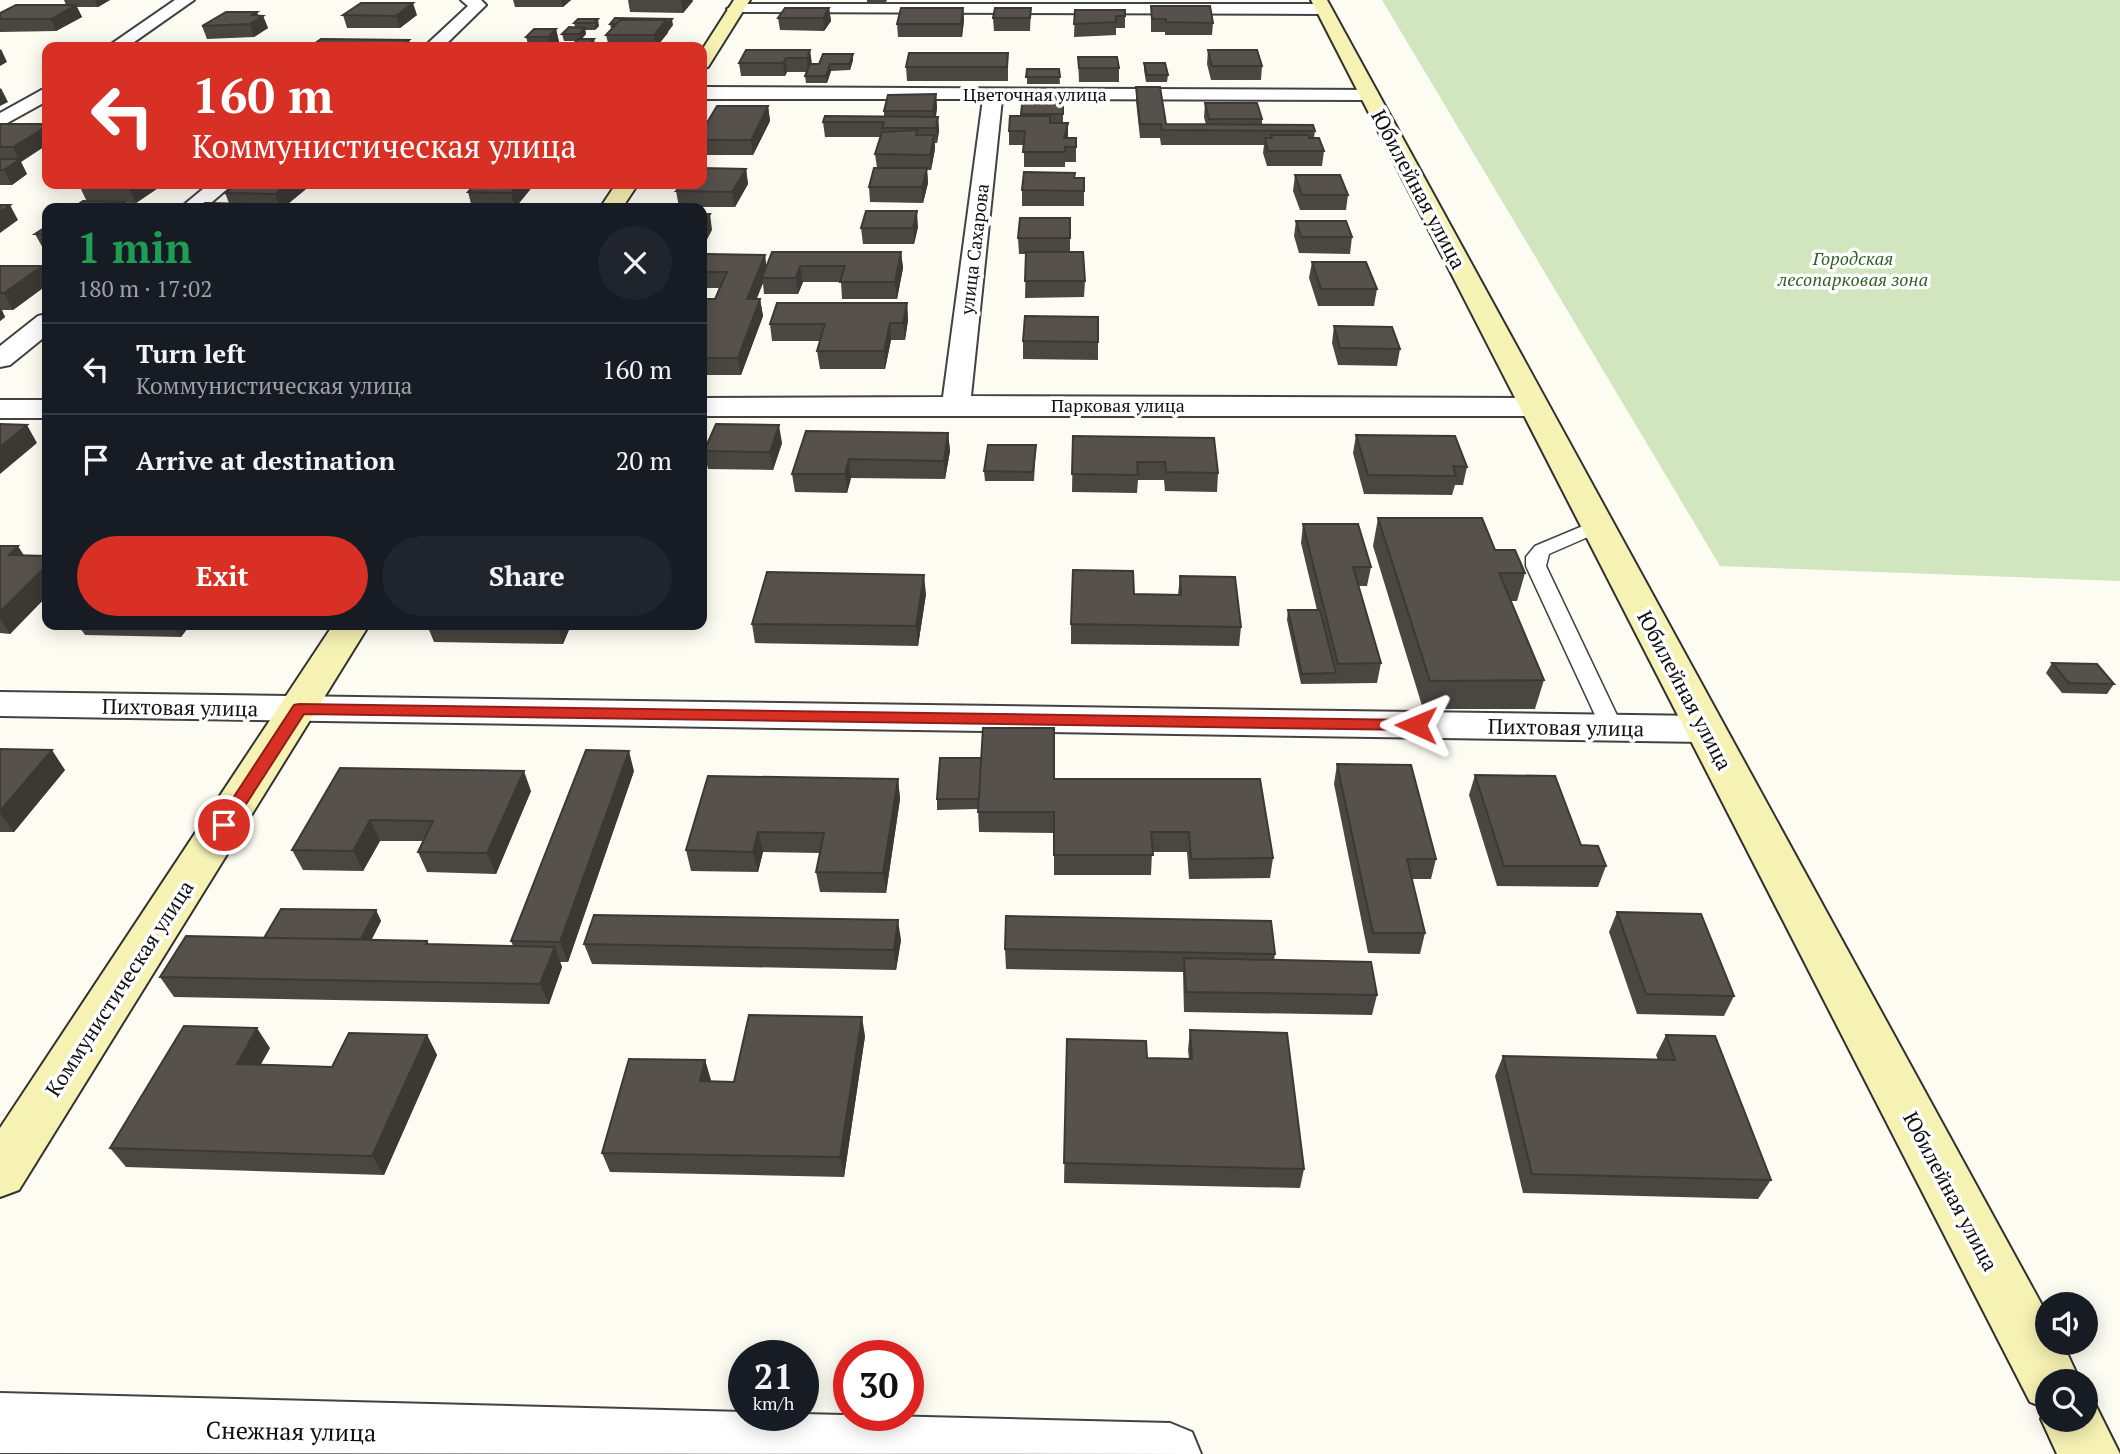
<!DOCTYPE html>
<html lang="en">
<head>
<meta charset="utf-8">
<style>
	:root { --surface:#171b24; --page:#20242c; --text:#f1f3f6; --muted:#9ea1a6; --line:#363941; --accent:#d93025 }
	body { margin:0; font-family:"PT Serif",serif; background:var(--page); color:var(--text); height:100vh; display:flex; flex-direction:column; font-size:26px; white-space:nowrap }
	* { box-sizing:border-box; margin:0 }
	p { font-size:23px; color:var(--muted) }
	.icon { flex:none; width:38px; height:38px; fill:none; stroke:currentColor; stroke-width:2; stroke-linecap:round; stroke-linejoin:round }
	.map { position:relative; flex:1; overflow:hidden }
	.panel { position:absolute; left:42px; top:203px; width:665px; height:427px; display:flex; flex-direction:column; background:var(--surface); border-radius:14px; box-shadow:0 4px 18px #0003 }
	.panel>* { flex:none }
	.banner { position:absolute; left:42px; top:42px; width:665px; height:147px; border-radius:14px; box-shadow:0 4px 18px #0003; background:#d93025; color:#fff; overflow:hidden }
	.fabs { position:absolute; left:2035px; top:1292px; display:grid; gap:14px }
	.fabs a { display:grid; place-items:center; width:63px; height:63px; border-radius:50%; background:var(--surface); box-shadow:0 4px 18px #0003; font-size:35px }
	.speed { position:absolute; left:728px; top:1340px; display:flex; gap:14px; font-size:35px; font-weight:700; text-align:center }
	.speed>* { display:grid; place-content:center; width:91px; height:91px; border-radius:50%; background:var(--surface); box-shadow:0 4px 18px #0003; line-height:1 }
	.speed small { font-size:18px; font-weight:400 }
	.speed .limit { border:10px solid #d22; background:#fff; color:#111 }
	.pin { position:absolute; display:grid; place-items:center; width:60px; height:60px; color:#fff; margin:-30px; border:4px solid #fff; border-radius:50%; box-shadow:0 2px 7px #0007 }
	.me { position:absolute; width:77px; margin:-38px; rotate:271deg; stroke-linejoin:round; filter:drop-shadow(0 0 5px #0008) }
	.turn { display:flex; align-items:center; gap:24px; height:147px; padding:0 35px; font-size:32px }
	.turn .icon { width:91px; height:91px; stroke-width:2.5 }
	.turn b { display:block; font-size:49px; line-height:60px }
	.round { display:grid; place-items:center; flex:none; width:74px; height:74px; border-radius:37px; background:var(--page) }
	.overview { display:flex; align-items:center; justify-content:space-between; height:119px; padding:0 35px }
	h1 { font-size:42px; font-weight:700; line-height:52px; color:#1e9e55 }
	.cta { display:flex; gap:14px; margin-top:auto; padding:14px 35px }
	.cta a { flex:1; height:80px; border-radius:42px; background:var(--accent); color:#fff; font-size:28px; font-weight:700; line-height:80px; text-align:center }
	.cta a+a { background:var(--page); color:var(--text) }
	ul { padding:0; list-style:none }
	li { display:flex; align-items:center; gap:21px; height:91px; padding:0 35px; border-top:2px solid var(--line) }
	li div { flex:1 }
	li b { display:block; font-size:26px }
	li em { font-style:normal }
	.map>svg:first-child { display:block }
	.green { fill:#d1e5bf }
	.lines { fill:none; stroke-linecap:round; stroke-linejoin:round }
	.lane-casing { stroke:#424242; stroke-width:3 }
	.street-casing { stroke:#424242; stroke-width:4 }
	.secondary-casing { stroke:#313131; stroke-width:4 }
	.lane { fill:#fff; fill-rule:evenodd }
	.street { fill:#fff; fill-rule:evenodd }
	.secondary { fill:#f6f2b4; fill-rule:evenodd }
	.wall { fill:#4a4641 }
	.shaded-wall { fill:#3c3935 }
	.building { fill:#56514c; stroke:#3c3935; stroke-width:2 }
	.route { fill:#d93025; stroke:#8d1f18; stroke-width:2 }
	.labels { text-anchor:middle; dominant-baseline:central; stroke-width:7; stroke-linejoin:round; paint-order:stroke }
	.far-street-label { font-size:18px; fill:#0f0f0f; stroke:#fff }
	.far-park-label { font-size:18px; font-style:italic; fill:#2f5f26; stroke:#fff }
	.street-label { font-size:21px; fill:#0f0f0f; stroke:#fff }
	.near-street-label { font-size:24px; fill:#0f0f0f; stroke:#fff }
</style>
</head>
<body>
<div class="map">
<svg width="2120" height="1454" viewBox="0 0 2120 1454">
	<rect width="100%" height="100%" fill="#fdfcf2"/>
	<path class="green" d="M1382 0H2120V581L1720 566Z"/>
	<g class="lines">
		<defs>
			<path id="lane" d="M1597 520 1604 522 1607 526 1604 530 1549 554 1546 566 1623 728 1620 733 1612 736 1604 733 1601 728 1526 566V557L1535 546Z"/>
			<path id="street" d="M175 0H194L127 47H107Z
				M461 0H481L486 5 443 47H424L468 6Z
				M735 4H1323L1331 9 1323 14 729 12 727 9Z
				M47 87V101L0 127V113Z
				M702 87 1376 90 1378 94 1369 100 1002 99 971 396 1534 398 1544 401 1548 407 1544 413 1534 416H702V398L943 397 983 99H702Z
				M209 184H233L205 208H180Z
				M47 314V335L10 365 0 367V346L38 316Z
				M0 400H47V418H0Z
				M0 692 1704 716 1718 720 1723 729 1718 738 1704 742 0 716Z
				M0 1393 744 1412V1416L803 1414 1170 1423 1192 1432 1201 1454 0 1453Z"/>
			<path id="secondary" d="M734 0H750L708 67 702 68V50Z
				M1311 0H1327L2048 1316V1342H2062L2080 1381H2048V1419H2086V1395L2092 1398 2120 1454H2057L2041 1419 2046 1408 2030 1402Z
				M616 184H638L622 208H600Z
				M333 625H369L19 1190 0 1197V1128Z"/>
		</defs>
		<use href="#lane" class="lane-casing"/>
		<use href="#street" class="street-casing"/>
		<use href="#secondary" class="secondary-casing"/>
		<use href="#lane" class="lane"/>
		<use href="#street" class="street"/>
		<use href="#secondary" class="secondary"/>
	</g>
	<path class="wall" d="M64 0H110L98 7H77L82 17 56 31 0 32V13L66 5Z
		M513 0H571L563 7H515Z
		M628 0H692L693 1 683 13 630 12Z
		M867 0H887L886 2H867Z
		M1151 6 1213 23 1212 35H1165V32H1151Z
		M829 8 831 21 824 31 780 30 778 18Z
		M963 8 964 20 962 37H898L897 24Z
		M1031 8 1030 31H994L993 18Z
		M1075 10 1125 16V28H1116V35L1074 37Z
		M257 12 258 16H263L268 28 254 37 207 39 202 26Z
		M343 15H417L400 28H347Z
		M615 18 673 25 657 47H609L606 35 611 29 610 24Z
		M578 19 599 26 595 30H585L586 34 581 39H594L595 46 577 41H564L562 34 575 27 574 23Z
		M556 29 559 42 554 47H529L526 37Z
		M810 50 811 64 853 60 850 70 831 71 827 83H806L805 76 807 72H787L785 76H741L739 63Z
		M1208 50 1262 66 1261 80H1211L1207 64Z
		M1008 53V81H907L906 67Z
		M1078 57 1119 68V82H1079Z
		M1144 63 1168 75 1167 82H1146L1144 70Z
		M1027 69H1059L1060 84H1027Z
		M1136 87 1166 124 1206 125 1204 117 1205 103 1262 119V125L1315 131 1314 138 1324 151 1322 166H1267L1263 153 1264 145H1161L1160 138H1140L1136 101Z
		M936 94 937 108 936 117H938L939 131 937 143H935V149L931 170H927L928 183 923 203 870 202 869 187 877 168 875 154 881 137H825L823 122 884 117V111Z
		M1023 96H1063V123L1068 138H1076V162H1065V167H1024V145H1009V131L1021 116Z
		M768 106 770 121 753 155H702V140Z
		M0 124H47L21 162 27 174 12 185H0Z
		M746 169 748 184 735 207H679L676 191Z
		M1295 175 1348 195 1346 210H1300L1293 191Z
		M1075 178H1084V206H1022V190Z
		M85 184H164L136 203 87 202 80 187Z
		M238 184H330L327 186H305L306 189 283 208H197L229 203 225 193Z
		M475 184H532L533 186 515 208H472L468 192Z
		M1070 218V252L1085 281 1084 297 1025 298 1026 254H1019L1018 238Z
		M1296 221 1352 237 1350 254 1299 253 1294 236Z
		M47 226V250H44L35 234Z
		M918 227 914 244H863L861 228Z
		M901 252 903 268 897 299H842L841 282H803L798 294H764L763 283 756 299H760L763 316 741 375H702V299H715L719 288H702V266L765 255 766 266Z
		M1312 262 1377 289 1374 306H1318L1309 278Z
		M0 266 47 277V285L13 310H2L5 317 0 321Z
		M907 303 908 320 905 340H891L885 369H820L817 351 820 341H772L770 324Z
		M1098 317V360L1023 359V341Z
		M1334 326 1400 349 1397 366 1338 365 1332 343Z
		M948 433 950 451 945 479 851 478 847 493 795 492 792 474Z
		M1356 435 1467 467 1463 485H1455L1452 495 1364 494 1353 453Z
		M1073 436 1218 473 1217 492 1165 491 1164 480H1138L1137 493 1072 492Z
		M782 443 773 470 708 469 704 451Z
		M1036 445 1034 481H985L984 471Z
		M1378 518 1495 550 1525 573 1517 601H1511L1544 680 1535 709H1423L1373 546Z
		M1303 524 1371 567 1367 586H1358L1381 663 1377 683 1301 684 1287 620 1288 610H1317L1301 543Z
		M0 546 24 556H47V596L10 634 0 633Z
		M1180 576 1241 627 1239 646 1071 644V624L1134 594 1178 595Z
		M926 594 918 646 755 643 752 624Z
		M78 625H190L181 637 85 635Z
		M427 625H571L563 644 434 642Z
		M2052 663 2114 684 2107 694 2062 693 2046 673Z
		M0 749 65 770 14 832H0Z
		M1337 764 1436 859 1431 879H1412L1425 933 1420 954 1368 953 1334 784Z
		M340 768 531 791 496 874 427 872 418 852 423 841H380L363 871 303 870 292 850Z
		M634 771 568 962H560L562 967 549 1004 174 997 160 977 264 938 376 910 381 921 371 940 427 941 429 944 513 946 511 941Z
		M1475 775 1581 845 1606 866 1598 887 1497 886 1469 795Z
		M898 779 900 799 886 893 820 892 816 872 820 853 763 852 758 872 691 871 686 850Z
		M1054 779 1273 858 1270 878 1189 879 1187 852H1152L1151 875H1054V833L979 832 978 809 937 810V799Z
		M1617 912 1734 996 1724 1016 1637 1014 1609 932Z
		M901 940 896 970 592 964 584 944Z
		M1005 949 1275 954 1274 960 1377 995 1372 1015 1184 1012 1183 972 1006 969Z
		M1190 1030 1304 1169 1300 1188 1064 1183 1067 1039 1147 1058 1189 1059 1188 1050Z
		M427 1035 437 1055 384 1175 126 1167 110 1148 270 1048 261 1064 332 1067Z
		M1666 1035 1771 1180 1758 1199 1523 1193 1495 1076 1503 1056 1658 1060 1656 1055Z
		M865 1036 844 1177 610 1172 602 1153 705 1060 711 1082H734Z"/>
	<path class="shaded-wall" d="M95 0H110L98 7Z
		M561 0H571L563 7Z
		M681 0H692L693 1 683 13Z
		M413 3 417 15 400 28 396 16Z
		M76 5 82 17 56 31 51 19Z
		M829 8 831 21 824 31 823 18Z
		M963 8 964 20 962 37 961 24Z
		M257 12 259 18 263 16 268 28 254 37 250 24 252 15Z
		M598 19 599 26 595 30 594 23Z
		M672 19 673 25 668 31 667 24Z
		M666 20 668 33 656 47 654 35Z
		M585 28 586 34 580 41 579 34Z
		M556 29 559 42 554 47H550L548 37Z
		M594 39 595 46 594 47H586Z
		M409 40 411 47H400Z
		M1 49 7 62 0 66V50Z
		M810 50 812 64 808 72 807 58Z
		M853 54V60L850 70 849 64Z
		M786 58 787 72 785 76 783 63Z
		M830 64 831 71 827 83 826 76Z
		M1 88 8 102 0 106V89Z
		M936 94 937 108 934 125 933 111Z
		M768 106 770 121 753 155 751 140Z
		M938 117 939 131 937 143 936 128Z
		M1068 123V138L1064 153V138Z
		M47 126V145L21 162 27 174 12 185 4 170 19 160 13 147Z
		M934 135 935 149 931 170 930 155Z
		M927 168 928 183 923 203 922 187Z
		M746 169 748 184 735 207 732 192Z
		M135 184H164L136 203 129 188Z
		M288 184H304L306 189 283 208H280L275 194Z
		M518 184H532L533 186 515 208 511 193Z
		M125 202 128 208H117Z
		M10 205 18 220 0 233V212Z
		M917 211 918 227 914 244 913 228Z
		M710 214 712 230 702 249V228Z
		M901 252 903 268 897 299 895 282Z
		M765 255 767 271 762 278 763 283 750 316 747 299Z
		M42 266 47 277V285L13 310 4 293Z
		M800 266 803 282 798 294 796 278Z
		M760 299 763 316 741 375 738 358Z
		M907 303 908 320 905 340 903 323Z
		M0 307 5 317 0 321Z
		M890 323 891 340 885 369 884 351Z
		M27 425 37 443 0 474V447Z
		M779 425 782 443 773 470 770 452Z
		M948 433 950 451 945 479 944 461Z
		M849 459 851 478 847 493 845 474Z
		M18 546 30 565 9 555Z
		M47 565V596L10 634 0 618V612Z
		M924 575 926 594 918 646 916 626Z
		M174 625H190L181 637Z
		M557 625H571L563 644Z
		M52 750 65 770 14 832 0 813V811Z
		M629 751 634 771 568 962 560 942Z
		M524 771 531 791 496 874 487 853Z
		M898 779 900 799 886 893 883 873Z
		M370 820 380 841 363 871 353 851Z
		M758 832 763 852 758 872 753 852Z
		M376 910 381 921 365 953 359 943Z
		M898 920 901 940 896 970 894 950Z
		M555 947 562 967 549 1004 540 984Z
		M862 1017 865 1036 844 1177 840 1157Z
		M257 1028 270 1048 250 1083 237 1064Z
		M427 1035 437 1055 384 1175 372 1156Z
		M705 1060 711 1080 706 1101 700 1081Z"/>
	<path class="building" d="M361 3H413L396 16 343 15Z
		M16 5H76L51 19H0V13Z
		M1151 6H1210L1213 23 1166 22V19H1152Z
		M785 8H829L823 18H778Z
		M901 8H963L961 24H897Z
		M995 8H1031L1030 18H993Z
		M1075 10H1125V16H1116V22L1074 24Z
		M226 12H257L252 15 263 16 250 24 202 26Z
		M615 18 672 19 667 24 666 20H620L616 24H610Z
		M578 19H598L594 23H574Z
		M620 20H666L654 35H606Z
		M569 27 585 28 579 34H562Z
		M534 29H556L548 37H526Z
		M321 39 409 40 400 47H310Z
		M578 39H594L586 47H571Z
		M746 50H810L807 58H786L783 63H739Z
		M1208 50H1257L1262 66H1212Z
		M909 53H1008L1007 67H906Z
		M823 54H853L849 64H830L826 76H805L810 64H819Z
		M1078 57H1117L1119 68H1079Z
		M1144 63H1165L1168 75H1147Z
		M1027 69H1059L1060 77H1026Z
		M1136 87H1160L1166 124 1313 125 1315 131 1162 130 1161 124H1140Z
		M936 94 933 111H884L888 95Z
		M1023 96H1063V114H1021Z
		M1205 103H1257L1262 119H1209Z
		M717 106H768L751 140H702V131Z
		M825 116 938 117 936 128H882L884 122H823Z
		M1010 116H1050V123H1068L1064 138H1076V147H1065V152H1023L1025 131H1009Z
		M0 124H47V126L13 147H0Z
		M917 130 916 135H934L930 155 875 154 882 132Z
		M1271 135H1308L1309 138H1319L1324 151H1268L1265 138H1272Z
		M0 159H20L4 170H0Z
		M702 168 746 169 732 192 676 191 682 184H702Z
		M874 168H927L922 187H869Z
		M1024 172 1075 173 1074 178H1084V191L1022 190Z
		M1295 175H1340L1348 195H1302Z
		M85 184H135L129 188 80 187Z
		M238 184H288L275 194 225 193Z
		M475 184H518L511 193 468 192Z
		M83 201 125 202 117 208H73Z
		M205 203 252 204 247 208H197Z
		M0 205H10L0 212Z
		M866 211H917L913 228H861Z
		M702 214H710L702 228Z
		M1020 218H1070V238H1018Z
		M1296 221H1346L1352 237H1301Z
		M47 226V234H35Z
		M772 252H901L895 282H840L845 266H800L796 278H762Z
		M1026 252H1083L1085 281H1025Z
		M707 254 765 255 747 299H760L738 358H702V299H715L727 272H702V266Z
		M1312 262H1366L1377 289H1321Z
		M0 266H42L4 293H0Z
		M777 303H907L903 323H890L884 351H817L825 324H770Z
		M1025 316 1098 317V342L1023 341Z
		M1334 326 1392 327 1400 349 1340 348Z
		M0 424 27 425 0 447Z
		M716 424 779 425 770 452 704 451Z
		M806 431 948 433 944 461 849 459 845 474H792Z
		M1356 435 1455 436 1467 467 1453 466 1456 476 1368 475Z
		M1073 436 1214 438 1218 473 1166 472 1165 462H1137L1138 475 1072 474Z
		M988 445H1036L1033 472 984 471Z
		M1378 518H1482L1495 550H1515L1525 573H1499L1544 680 1430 681Z
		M1303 524H1358L1371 567H1353L1381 663 1338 664Z
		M0 546H18L9 555 47 556V565L0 612Z
		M1073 570 1133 571 1134 594 1181 595 1180 576 1235 577 1241 627 1071 624Z
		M767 572 924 575 916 626 752 624Z
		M1288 610H1320L1336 673 1302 674Z
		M2052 663 2097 664 2114 684 2069 683Z
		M983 728H1054V779H1260L1273 858 1191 859 1189 832H1151L1153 855H1054V812H978Z
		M0 749 52 750 0 811Z
		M586 750 629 751 560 942 511 941Z
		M940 758H981L979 799H937Z
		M1337 764 1411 765 1436 859H1407L1425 933H1373Z
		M340 768 524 771 487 853 418 852 433 821 370 820 353 851 292 850Z
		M1475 775 1555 776 1581 845 1598 846 1606 866H1504Z
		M708 776 898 779 883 873 816 872 824 833 758 832 753 852 686 850Z
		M281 909 376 910 361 939 264 938Z
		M1617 912 1701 914 1734 996 1646 994Z
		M594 915 898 920 894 950 584 944Z
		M1006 916 1271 921 1275 954 1005 949Z
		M186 936 427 941 426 944 555 947 540 984 160 977Z
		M1184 958 1371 962 1377 995 1186 992Z
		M749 1015 862 1017 840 1157 602 1153 629 1059 705 1060 700 1081 734 1082Z
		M184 1026 257 1028 237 1064 332 1067 349 1033 427 1035 372 1156 110 1148Z
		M1190 1030 1287 1033 1304 1169 1064 1163 1067 1039 1146 1041 1147 1058 1192 1059Z
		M1666 1035 1715 1036 1771 1180 1532 1174 1503 1056 1675 1060Z"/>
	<path class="route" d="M299 704 1416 720 1424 725 1416 730 304 714 230 829H218L216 825 218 821 294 705Z"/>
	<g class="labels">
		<g class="far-street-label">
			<text x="1035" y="94">Цветочная улица</text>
			<text transform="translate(974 249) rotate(-83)">улица Сахарова</text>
			<text x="1118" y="405">Парковая улица</text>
		</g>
		<g class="far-park-label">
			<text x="1853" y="258">Городская<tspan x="1853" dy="21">лесопарковая зона</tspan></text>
		</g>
		<g class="street-label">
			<text transform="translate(1419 189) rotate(62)">Юбилейная улица</text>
			<text transform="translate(1685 690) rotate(62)">Юбилейная улица</text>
			<text transform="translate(180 707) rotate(1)">Пихтовая улица</text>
			<text transform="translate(1566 727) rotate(1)">Пихтовая улица</text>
			<text transform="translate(119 988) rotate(-57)">Коммунистическая улица</text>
			<text transform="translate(1951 1191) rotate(62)">Юбилейная улица</text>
		</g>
		<g class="near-street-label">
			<text transform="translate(291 1431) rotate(1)">Снежная улица</text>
		</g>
	</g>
</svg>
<div class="fabs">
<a><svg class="icon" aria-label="sound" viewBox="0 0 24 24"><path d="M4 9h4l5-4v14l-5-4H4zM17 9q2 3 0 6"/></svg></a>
<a><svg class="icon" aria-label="search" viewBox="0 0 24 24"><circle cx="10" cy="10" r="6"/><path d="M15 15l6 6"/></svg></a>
</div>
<div class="speed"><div>21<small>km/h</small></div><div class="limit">30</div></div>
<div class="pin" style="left:224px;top:825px;background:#d93025"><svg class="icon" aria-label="arrive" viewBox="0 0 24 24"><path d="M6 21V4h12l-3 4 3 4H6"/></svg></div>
<svg class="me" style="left:1416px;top:725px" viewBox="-20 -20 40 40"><path d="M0-17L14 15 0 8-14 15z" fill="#d93025" stroke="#fff" stroke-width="4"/></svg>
<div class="banner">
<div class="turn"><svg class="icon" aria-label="left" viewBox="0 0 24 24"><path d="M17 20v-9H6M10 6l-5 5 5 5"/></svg><div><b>160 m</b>Коммунистическая улица</div></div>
</div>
<section class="panel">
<div class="overview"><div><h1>1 min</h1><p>180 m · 17:02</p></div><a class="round"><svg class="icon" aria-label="close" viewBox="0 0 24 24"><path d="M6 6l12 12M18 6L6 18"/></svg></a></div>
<ul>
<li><svg class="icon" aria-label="left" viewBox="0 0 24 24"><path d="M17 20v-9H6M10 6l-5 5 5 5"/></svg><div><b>Turn left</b><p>Коммунистическая улица</p></div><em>160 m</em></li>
<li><svg class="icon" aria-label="arrive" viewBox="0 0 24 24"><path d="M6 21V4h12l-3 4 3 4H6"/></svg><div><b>Arrive at destination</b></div><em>20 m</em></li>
</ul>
<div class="cta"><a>Exit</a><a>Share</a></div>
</section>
</div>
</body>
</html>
